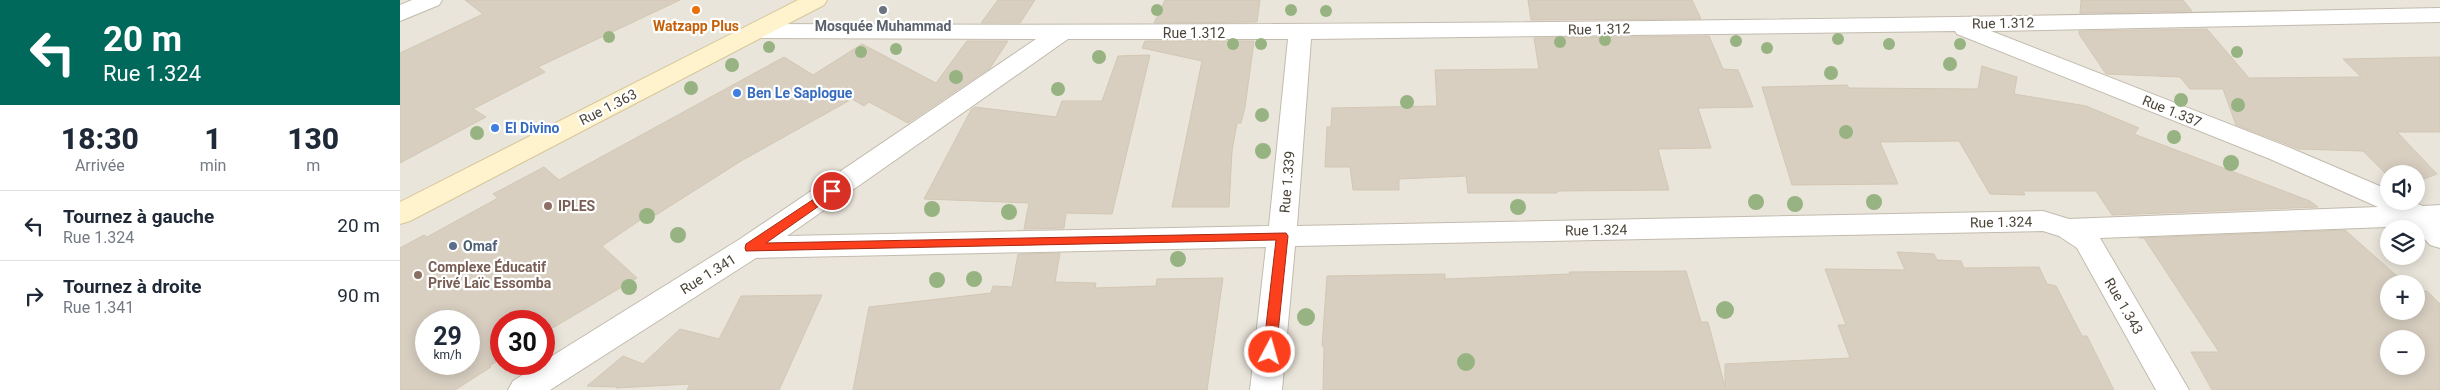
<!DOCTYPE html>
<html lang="fr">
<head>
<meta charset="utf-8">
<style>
	:root { --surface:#fff; --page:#f6f6f7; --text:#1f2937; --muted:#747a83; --line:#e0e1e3 }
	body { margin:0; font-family:Roboto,sans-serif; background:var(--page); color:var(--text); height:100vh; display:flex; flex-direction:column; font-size:19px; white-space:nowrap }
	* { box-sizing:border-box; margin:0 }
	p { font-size:16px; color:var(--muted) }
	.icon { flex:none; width:28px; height:28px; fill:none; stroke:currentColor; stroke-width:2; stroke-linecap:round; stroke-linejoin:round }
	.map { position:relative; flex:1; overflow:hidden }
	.panel { display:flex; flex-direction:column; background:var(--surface); width:400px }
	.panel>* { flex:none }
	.top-card { background:#00695c; color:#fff; overflow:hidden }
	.buttons { position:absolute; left:1980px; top:165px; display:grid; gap:10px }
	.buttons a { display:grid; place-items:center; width:45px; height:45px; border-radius:50%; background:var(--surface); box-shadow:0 2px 12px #0003; font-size:25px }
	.speed { position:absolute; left:15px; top:310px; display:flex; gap:10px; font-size:25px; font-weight:700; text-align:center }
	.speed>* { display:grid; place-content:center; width:65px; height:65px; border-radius:50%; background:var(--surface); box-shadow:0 2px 12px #0003; line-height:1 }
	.speed small { font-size:12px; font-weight:400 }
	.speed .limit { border:8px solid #d22; background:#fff; color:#111 }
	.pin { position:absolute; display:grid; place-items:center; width:42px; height:42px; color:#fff; margin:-21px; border:2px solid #fff; border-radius:50%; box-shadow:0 1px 5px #0007 }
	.me { position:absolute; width:55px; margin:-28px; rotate:6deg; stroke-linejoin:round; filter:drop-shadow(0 0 4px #0008) }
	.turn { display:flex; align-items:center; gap:18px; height:105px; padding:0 20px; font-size:22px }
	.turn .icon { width:65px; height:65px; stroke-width:2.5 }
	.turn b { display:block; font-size:35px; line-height:42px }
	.eta { display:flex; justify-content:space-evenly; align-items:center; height:85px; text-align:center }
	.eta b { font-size:30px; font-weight:800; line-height:35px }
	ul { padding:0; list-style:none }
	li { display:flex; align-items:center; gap:15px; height:70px; padding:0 20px; border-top:1px solid var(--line) }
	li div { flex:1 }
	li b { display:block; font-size:19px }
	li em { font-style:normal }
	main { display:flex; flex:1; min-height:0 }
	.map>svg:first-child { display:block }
	.residential { fill:#eae5da; fill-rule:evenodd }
	.building { fill:#d8cfc1; stroke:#d3c7b4; fill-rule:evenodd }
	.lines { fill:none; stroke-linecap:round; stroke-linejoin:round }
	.minor-casing { stroke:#c2bbae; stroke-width:2 }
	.secondary-casing { stroke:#d6c79b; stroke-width:2 }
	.minor { fill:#fff; fill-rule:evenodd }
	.secondary { fill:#fff3cd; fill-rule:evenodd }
	.tree { fill:#97b381 }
	.route { fill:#fc3f1d; stroke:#a42913 }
	.food-dot { fill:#e8710a; stroke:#fff; stroke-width:2 }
	.worship-dot { fill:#6b7280; stroke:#fff; stroke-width:2 }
	.shop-dot { fill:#3f7fe0; stroke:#fff; stroke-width:2 }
	.education-dot { fill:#8d6e63; stroke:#fff; stroke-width:2 }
	.service-dot { fill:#5c6f8a; stroke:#fff; stroke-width:2 }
	.labels { text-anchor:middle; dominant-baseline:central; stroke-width:4.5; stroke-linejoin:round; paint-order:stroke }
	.street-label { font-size:14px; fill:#4b4439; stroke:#fff }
	.food-label { font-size:14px; font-weight:bold; fill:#c56008; stroke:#fff }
	.worship-label { font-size:14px; font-weight:bold; fill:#5b616d; stroke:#fff }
	.shop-label { font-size:14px; font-weight:bold; fill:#366cbe; stroke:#fff; text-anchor:start }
	.education-label { font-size:14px; font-weight:bold; fill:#785e54; stroke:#fff; text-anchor:start }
	.service-label { font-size:14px; font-weight:bold; fill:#4e5e75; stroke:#fff; text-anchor:start }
</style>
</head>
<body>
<main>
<section class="panel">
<div class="top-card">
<div class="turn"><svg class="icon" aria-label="left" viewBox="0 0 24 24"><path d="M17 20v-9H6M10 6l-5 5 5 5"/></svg><div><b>20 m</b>Rue 1.324</div></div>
</div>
<div class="eta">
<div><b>18:30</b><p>Arrivée</p></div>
<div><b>1</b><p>min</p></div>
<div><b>130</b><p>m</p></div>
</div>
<ul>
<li><svg class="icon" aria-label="left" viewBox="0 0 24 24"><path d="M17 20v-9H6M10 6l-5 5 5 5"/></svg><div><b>Tournez à gauche</b><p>Rue 1.324</p></div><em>20 m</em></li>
<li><svg class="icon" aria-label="right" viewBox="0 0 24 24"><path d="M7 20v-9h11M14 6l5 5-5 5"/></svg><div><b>Tournez à droite</b><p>Rue 1.341</p></div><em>90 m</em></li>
</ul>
</section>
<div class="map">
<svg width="2040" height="390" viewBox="0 0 2040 390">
	<rect width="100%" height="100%" fill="#f6f3ec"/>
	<path class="residential" d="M0 0H2040V390H0ZM1989 174H2016V201H1989ZM1989 229H2016V256H1989ZM1989 284H2016V311H1989ZM26 321H69V364H26ZM101 321H144V364H101ZM1989 339H2016V366H1989Z"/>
	<path class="building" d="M65 0H280L138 67 145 72 73 109 86 117 0 163V53L83 14Z
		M598 0H635L620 23H581Z
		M765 0H860L857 22 754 23Z
		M1128 0H1292L1301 19 1131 20Z
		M1681 0H1783L1792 11 1680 13Z
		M1807 29 1849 78 1961 77 1943 59 2040 57V132H1997L2037 174 2016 182V174H1989V177L1963 151 1899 149 1836 125 1823 89H1790L1780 77 1706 74 1679 34V31Z
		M1309 36 1323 69 1338 70 1353 107 1298 108 1311 148 1258 149 1269 190 1157 191V193H1068L1066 176 999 179V190H953L950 167H925L927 127H931L932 108 1037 106 1035 70 1139 69 1134 38Z
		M567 41H608L590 68 508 123 469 102 464 106 452 99 341 161 256 215 252 212 202 246 237 278 144 333V321H101V359L89 366 91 367 55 390H0V248L24 235 27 237 98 198 93 194 144 167 159 180 384 57 413 75 462 44 536 83ZM26 321H69V364H26Z
		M745 41H854L845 107 841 123H837L832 151 829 207H772L802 61 742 48Z
		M750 55 712 214 666 213 664 228 624 229 629 203 524 199 571 110 575 107 656 117 662 101H702L718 56Z
		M1582 66 1617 77 1614 94 1686 106 1739 128 1734 134 1910 201 1918 207 1712 215 1696 191H1623L1625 195 1590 194 1559 141 1480 142 1498 184 1392 185 1362 87 1447 85 1449 88 1578 89Z
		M1945 230 2006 284H1989V311H2016V292L2027 291 2040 304V390H1812L1791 352H1819L1744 238H1739ZM1989 339H2016V366H1989Z
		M1497 252 1534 254 1537 260 1561 261 1564 268 1639 267 1647 284 1656 286 1682 336H1687L1714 390H923L924 346H922L927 276 1045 274V279L1170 274 1169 272 1286 271 1301 322H1308L1325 387V364L1450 358 1438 325H1446L1425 269 1505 270Z
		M660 253 655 282 696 283 695 288 756 286 757 279 823 278 807 390H453L469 307 591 293 593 286 612 287 618 254Z
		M422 295 379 390H287L290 384 216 388 217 387 187 386 223 356 243 364 280 329 319 339 341 296Z"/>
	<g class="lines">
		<defs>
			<path id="minor" d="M12 0H42L39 5 0 21V5Z
				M2040 8V22L1591 31 1888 147 1989 190V201H2003L2002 203 2010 201 2023 206 2040 205V248L2030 245 2013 226 1700 238 1789 390H1756L1677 248 1659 236 1643 231 895 246 882 390H850L866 247 356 258 150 390H108L113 381 140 364H144V361L340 239 636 39 357 38 349 36 345 31 349 26 357 24C918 27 1479 20 2040 8ZM1555 31 1557 34 1870 159 1978 207 1669 219 1643 211 897 226 911 39ZM668 39H888L869 226 387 236Z"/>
			<path id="secondary" d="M398 0H427L424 5 10 221 0 224V202Z"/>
		</defs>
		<use href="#minor" class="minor-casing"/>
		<use href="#secondary" class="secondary-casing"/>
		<use href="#minor" class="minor"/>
		<use href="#secondary" class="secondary"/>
	</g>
	<g class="tree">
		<circle cx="757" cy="10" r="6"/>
		<circle cx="891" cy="10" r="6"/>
		<circle cx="926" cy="11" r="6"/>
		<circle cx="209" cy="37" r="6"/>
		<circle cx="1438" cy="39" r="6"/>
		<circle cx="1205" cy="40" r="6"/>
		<circle cx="1336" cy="41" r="6"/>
		<circle cx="1160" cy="42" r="6"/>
		<circle cx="833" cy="44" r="6"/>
		<circle cx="861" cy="44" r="6"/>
		<circle cx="1489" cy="44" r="6"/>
		<circle cx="1560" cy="44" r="6"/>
		<circle cx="369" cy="47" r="6"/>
		<circle cx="1367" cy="48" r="6"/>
		<circle cx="496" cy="49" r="6"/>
		<circle cx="461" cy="52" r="6"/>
		<circle cx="1837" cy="52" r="6"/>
		<circle cx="699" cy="57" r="7"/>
		<circle cx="1550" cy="64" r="7"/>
		<circle cx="332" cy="65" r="7"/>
		<circle cx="1431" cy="73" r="7"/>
		<circle cx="556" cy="77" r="7"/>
		<circle cx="291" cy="88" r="7"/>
		<circle cx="658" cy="89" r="7"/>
		<circle cx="1781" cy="100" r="7"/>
		<circle cx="1007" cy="102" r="7"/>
		<circle cx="1838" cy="105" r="7"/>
		<circle cx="862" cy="115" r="7"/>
		<circle cx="1446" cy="132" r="7"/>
		<circle cx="77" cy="133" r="7"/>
		<circle cx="1774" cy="137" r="7"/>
		<circle cx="863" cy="151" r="8"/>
		<circle cx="1831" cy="163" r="8"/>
		<circle cx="1356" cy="202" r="8"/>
		<circle cx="1474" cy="202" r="8"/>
		<circle cx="1395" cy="204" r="8"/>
		<circle cx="1118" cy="207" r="8"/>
		<circle cx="532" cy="209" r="8"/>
		<circle cx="609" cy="212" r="8"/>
		<circle cx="247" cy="216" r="8"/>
		<circle cx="278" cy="235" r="8"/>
		<circle cx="778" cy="259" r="8"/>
		<circle cx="574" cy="279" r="8"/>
		<circle cx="537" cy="280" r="8"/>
		<circle cx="229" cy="287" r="8"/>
		<circle cx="1325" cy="310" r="9"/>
		<circle cx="906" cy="317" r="9"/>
		<circle cx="1066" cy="362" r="9"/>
	</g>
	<path class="route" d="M432 187 438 191 436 194 366 243 886 233 888 236 876 352 870 357 863 352 876 240 346 251 345 248 346 244Z"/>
	<circle class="food-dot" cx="296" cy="10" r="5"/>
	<circle class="worship-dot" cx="483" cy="10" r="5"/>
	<g class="shop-dot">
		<circle cx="337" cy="93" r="5"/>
		<circle cx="95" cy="128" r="5"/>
	</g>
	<g class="education-dot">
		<circle cx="148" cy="206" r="5"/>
		<circle cx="18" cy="275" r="5"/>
	</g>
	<circle class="service-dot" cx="53" cy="246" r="5"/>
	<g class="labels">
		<g class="street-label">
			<text transform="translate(1603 23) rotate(-1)">Rue 1.312</text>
			<text transform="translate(1199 29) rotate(-1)">Rue 1.312</text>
			<text x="794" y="33">Rue 1.312</text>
			<text transform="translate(208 107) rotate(-27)">Rue 1.363</text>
			<text transform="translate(1772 111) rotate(22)">Rue 1.337</text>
			<text transform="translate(887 182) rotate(-85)">Rue 1.339</text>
			<text transform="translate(1601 222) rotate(-1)">Rue 1.324</text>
			<text transform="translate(1196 230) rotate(-1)">Rue 1.324</text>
			<text transform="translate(308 274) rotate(-32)">Rue 1.341</text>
			<text transform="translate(1724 306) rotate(60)">Rue 1.343</text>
		</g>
		<g class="food-label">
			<text x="296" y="26">Watzapp Plus</text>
		</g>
		<g class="worship-label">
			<text x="483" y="26">Mosquée Muhammad</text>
		</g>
		<g class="shop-label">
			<text x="347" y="93">Ben Le Saplogue</text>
			<text x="105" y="128">El Divino</text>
		</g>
		<g class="education-label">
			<text x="158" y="206">IPLES</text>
			<text x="28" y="267">Complexe Éducatif<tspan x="28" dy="16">Privé Laïc Essomba</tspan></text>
		</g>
		<g class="service-label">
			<text x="63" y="246">Omaf</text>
		</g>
	</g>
</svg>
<div class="buttons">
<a><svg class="icon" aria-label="sound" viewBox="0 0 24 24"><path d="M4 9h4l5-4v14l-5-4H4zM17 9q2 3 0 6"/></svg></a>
<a><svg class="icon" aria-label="layers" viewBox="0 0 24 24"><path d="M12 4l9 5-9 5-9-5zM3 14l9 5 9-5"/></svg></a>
<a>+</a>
<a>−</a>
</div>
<div class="speed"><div>29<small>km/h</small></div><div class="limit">30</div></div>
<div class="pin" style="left:432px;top:191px;background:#d93025"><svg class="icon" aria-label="arrive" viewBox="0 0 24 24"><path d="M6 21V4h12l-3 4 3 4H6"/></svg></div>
<svg class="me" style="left:870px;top:352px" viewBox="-20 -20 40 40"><circle r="17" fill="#fc3f1d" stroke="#fff" stroke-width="3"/><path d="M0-11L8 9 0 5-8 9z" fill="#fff"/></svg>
</div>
</main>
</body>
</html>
